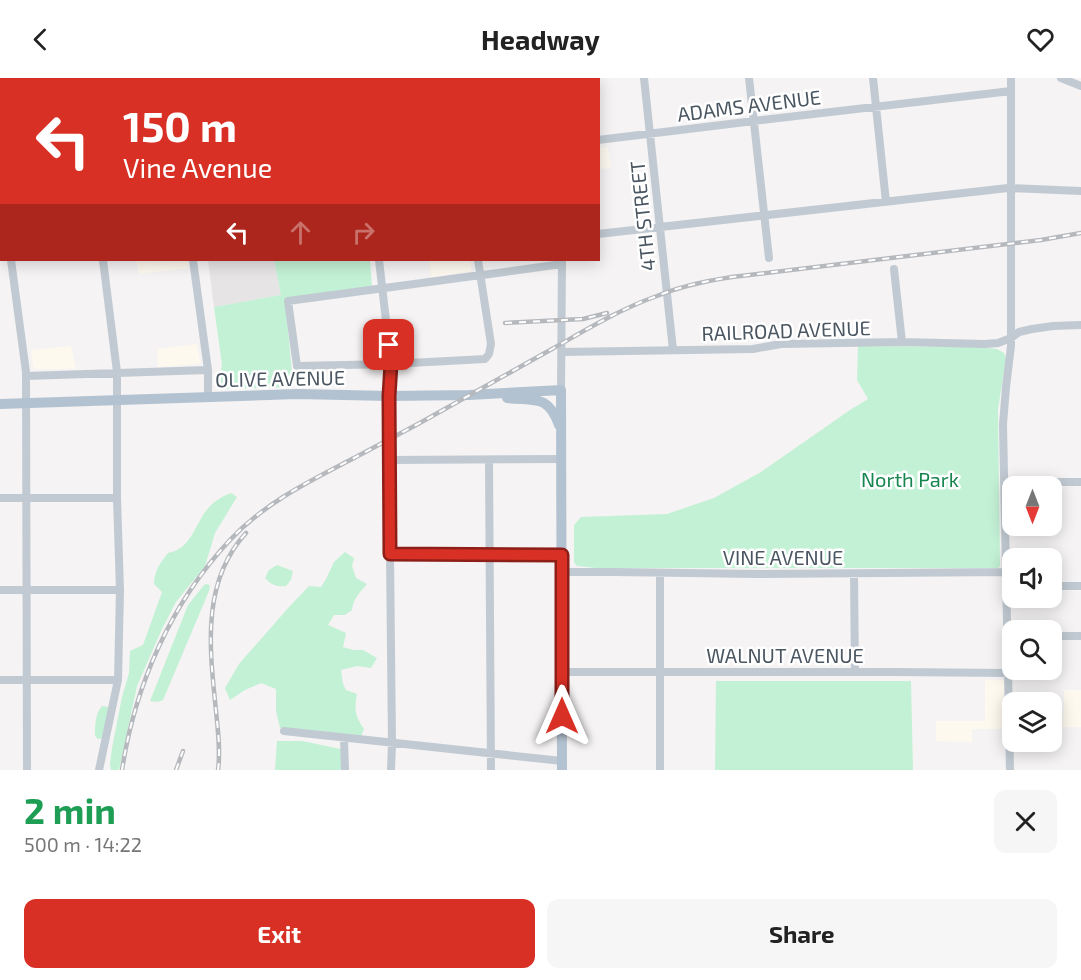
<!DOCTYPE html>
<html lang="en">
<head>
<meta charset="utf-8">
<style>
	:root { --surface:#fff; --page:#f6f6f6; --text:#222; --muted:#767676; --accent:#d93025 }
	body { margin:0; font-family:"Exo 2",sans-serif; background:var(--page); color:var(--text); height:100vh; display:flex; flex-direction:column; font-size:22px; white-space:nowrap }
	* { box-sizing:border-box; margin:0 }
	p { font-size:20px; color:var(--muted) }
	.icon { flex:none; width:33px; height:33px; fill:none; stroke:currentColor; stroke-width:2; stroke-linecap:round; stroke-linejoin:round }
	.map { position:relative; height:692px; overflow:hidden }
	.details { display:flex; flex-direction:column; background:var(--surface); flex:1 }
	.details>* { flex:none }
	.banner { position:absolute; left:0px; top:0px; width:600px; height:183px; box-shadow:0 3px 15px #0003; background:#d93025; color:#fff; overflow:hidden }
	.needle { width:39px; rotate:180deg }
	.controls { position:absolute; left:1002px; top:398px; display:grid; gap:12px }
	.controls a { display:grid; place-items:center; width:60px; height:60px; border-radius:12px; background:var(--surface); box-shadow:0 3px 15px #0003; font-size:30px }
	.pin { position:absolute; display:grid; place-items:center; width:51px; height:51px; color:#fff; margin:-26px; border-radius:12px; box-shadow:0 3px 9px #0006 }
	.me { position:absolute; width:66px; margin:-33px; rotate:0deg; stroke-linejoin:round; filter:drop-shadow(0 0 4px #0008) }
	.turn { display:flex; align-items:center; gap:21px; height:126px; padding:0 24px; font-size:27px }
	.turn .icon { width:78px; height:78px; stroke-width:2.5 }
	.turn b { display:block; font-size:42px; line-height:51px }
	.lanes { display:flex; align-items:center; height:57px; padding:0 24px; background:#0003; justify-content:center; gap:30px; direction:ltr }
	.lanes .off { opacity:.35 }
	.round { display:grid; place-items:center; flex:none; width:63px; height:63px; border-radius:12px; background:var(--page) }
	.summary { display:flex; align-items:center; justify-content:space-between; height:102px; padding:0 24px }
	h1 { font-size:36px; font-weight:700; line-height:45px; color:#1e9e55 }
	.action { display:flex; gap:12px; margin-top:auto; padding:12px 24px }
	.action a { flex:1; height:69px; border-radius:12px; background:var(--accent); color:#fff; font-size:24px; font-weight:700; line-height:69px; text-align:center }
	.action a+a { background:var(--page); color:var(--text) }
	header { display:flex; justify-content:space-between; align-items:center; height:78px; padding:0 24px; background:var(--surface); font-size:27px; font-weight:700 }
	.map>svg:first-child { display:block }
	.commercial { fill:#fdf9ef }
	.education { fill:#e6e4e5 }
	.green { fill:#c3f1d5 }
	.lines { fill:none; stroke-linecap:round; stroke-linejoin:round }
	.minor { stroke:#c1cad2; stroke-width:8 }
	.major { stroke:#b3c2d1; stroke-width:10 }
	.rail-casing { stroke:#b5b8bd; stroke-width:4.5 }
	.rail { stroke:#fff; stroke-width:2; stroke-dasharray:7; stroke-linecap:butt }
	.route-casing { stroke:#8d1f18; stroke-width:15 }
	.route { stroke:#d93025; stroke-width:10 }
	.labels { text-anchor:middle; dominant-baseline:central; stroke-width:5; stroke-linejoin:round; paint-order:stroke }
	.street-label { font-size:20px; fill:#4a5661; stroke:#fff }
	.park-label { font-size:20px; fill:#17864f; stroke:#fff }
</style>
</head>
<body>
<header><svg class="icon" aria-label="back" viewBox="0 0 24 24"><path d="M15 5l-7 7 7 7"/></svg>Headway<svg class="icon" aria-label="heart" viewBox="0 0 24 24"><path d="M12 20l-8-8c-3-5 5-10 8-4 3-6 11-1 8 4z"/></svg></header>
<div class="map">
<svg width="1081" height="692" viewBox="0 0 1081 692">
	<rect width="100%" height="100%" fill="#f5f3f3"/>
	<path class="commercial" d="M608 69 611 90 599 91V70Z
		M136 182H188L189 190 139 196Z
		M429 182H470L472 193 431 199Z
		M197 266 200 284 199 286 158 289 157 271Z
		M71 268 76 291H37L33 289 31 272Z
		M985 602H1006L1005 651H972V664L936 663V643H985Z
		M1064 612H1081V649H1063Z"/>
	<path class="education" d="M208 182H274L281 217 214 229Z"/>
	<path class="green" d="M274 182H370L372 209 285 220 292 294 291 309 226 311 220 308V296L222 287 214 229 281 217Z
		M858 268 979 269 997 271 1004 275 1006 281 998 331 1000 488 998 490H596L577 488 574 484V447L581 439 667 436 714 420 761 394 850 332 868 321 857 302Z
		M231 415 237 419 215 455 205 488 176 524 162 551 137 608 119 692H111L110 686 112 670 122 619 129 595 130 573 143 567 162 514 154 506C154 493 161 484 168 475 190 471 194 450 205 434 212 425 220 419 231 415Z
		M345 474 354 480 352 488 356 500 367 506C360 514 353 521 352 532L345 537H334L328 547 346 555 343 569 354 572H363L377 580 371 590 357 588 341 592 343 606 346 612 357 616C354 633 355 637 364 651L361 658 303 651 280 650 276 633V611L261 605 245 612 230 622 225 610 239 586 289 529 309 508 321 509 326 501 334 484Z
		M277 487 293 493 291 502 286 508C277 509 271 507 265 500L269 492Z
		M205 506 210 507 209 513 163 622 158 624 150 623 188 527Z
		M716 603H911L913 692H715Z
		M102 628 110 629 103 660 98 661 95 658C95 648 95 635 102 628Z
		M277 663H302L341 671 346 692H275Z"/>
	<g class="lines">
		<path class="minor" d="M79 0V2
			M170 0V2
			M260 0V2
			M355 0V2
			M454 0V2
			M644 0 673 272
			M749 0 769 180
			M873 0 886 124
			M1061 0 1081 8
			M546 2 552 1
			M598 62 754 43 1011 13
			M0 74 2 73
			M0 101 2 112
			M598 156 1008 110 1081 113
			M0 169H2
			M11 182 26 294 27 692
			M193 182 208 292V319
			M379 182 391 286 389 318 390 476 392 666 391 692
			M478 182 491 266 489 276 485 281 391 286 297 288 288 223 481 197H483L562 186
			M894 191 902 264
			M562 274 753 271 781 266 902 264 985 266 998 265 1011 260 1019 254 1032 251 1053 248 1081 247
			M26 298 208 292
			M561 312 562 182
			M390 382 562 381
			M489 382 491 692
			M1004 404H1081
			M0 420H117
			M390 476 562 477
			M561 494H616L757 496 1005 494
			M854 496 855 594
			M1052 508H1081
			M0 512H120
			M1052 558H1081
			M562 594H895L1009 595
			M0 602H118
			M284 653 562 683
			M344 661 345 692
			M99 692 118 602 120 512 117 420V294L103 182
			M660 692V495
			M1010 692 1003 346 1006 309 1011 268V0"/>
		<path class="major" d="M507 320C534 323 548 316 559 347
			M0 326 297 316 389 318 469 317 561 312 562 692"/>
		<defs>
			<path id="rail" d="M505 245 583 241 607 235
				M122 692C135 607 171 525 230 462 266 424 308 404 354 380 375 369 397 357 418 346 463 321 507 296 552 271 586 252 620 231 657 218 681 208 706 203 732 199L1041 162 1081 155
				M176 692 183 673
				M218 692C221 670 217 645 215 623 209 565 203 502 246 455"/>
		</defs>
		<use href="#rail" class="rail-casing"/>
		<use href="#rail" class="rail"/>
	</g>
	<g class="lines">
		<defs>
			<path id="route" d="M389 267 391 286 389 318 390 476 562 477V638"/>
		</defs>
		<use href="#route" class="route-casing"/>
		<use href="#route" class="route"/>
	</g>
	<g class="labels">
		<g class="street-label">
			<text transform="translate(749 27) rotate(-7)">ADAMS AVENUE</text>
			<text transform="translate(642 138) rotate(-96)">4TH STREET</text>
			<text transform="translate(786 252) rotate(-2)">RAILROAD AVENUE</text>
			<text transform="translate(280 300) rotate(-1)">OLIVE AVENUE</text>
			<text x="783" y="479">VINE AVENUE</text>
			<text x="785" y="577">WALNUT AVENUE</text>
		</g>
		<g class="park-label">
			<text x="910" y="401">North Park</text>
		</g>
	</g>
</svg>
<div class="controls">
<a><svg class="needle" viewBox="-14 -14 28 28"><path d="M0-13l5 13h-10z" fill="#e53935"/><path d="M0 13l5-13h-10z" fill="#767676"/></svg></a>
<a><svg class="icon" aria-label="sound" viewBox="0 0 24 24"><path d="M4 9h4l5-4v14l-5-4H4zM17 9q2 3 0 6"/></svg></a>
<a><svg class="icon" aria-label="search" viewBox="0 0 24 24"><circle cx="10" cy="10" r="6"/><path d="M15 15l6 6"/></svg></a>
<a><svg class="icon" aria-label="layers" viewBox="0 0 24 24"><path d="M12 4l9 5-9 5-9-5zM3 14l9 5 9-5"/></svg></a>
</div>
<div class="pin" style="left:389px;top:267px;background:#d93025"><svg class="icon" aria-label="arrive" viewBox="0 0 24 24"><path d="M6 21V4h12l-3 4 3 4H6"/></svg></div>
<svg class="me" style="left:562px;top:638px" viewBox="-20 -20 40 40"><path d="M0-17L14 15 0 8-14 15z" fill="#d93025" stroke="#fff" stroke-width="4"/></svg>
<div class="banner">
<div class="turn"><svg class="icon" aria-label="left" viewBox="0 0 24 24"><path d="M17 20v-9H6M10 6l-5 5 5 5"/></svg><div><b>150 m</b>Vine Avenue</div></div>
<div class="lanes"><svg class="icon" aria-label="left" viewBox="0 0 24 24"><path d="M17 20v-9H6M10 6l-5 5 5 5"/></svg><svg class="icon off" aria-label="ahead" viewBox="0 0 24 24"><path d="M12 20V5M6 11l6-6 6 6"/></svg><svg class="icon off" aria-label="right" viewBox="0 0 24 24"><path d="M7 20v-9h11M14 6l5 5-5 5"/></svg></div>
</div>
</div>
<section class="details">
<div class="summary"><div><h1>2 min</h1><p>500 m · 14:22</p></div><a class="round"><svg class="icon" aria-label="close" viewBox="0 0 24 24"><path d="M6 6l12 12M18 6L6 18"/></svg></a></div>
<div class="action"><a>Exit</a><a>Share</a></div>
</section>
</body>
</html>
